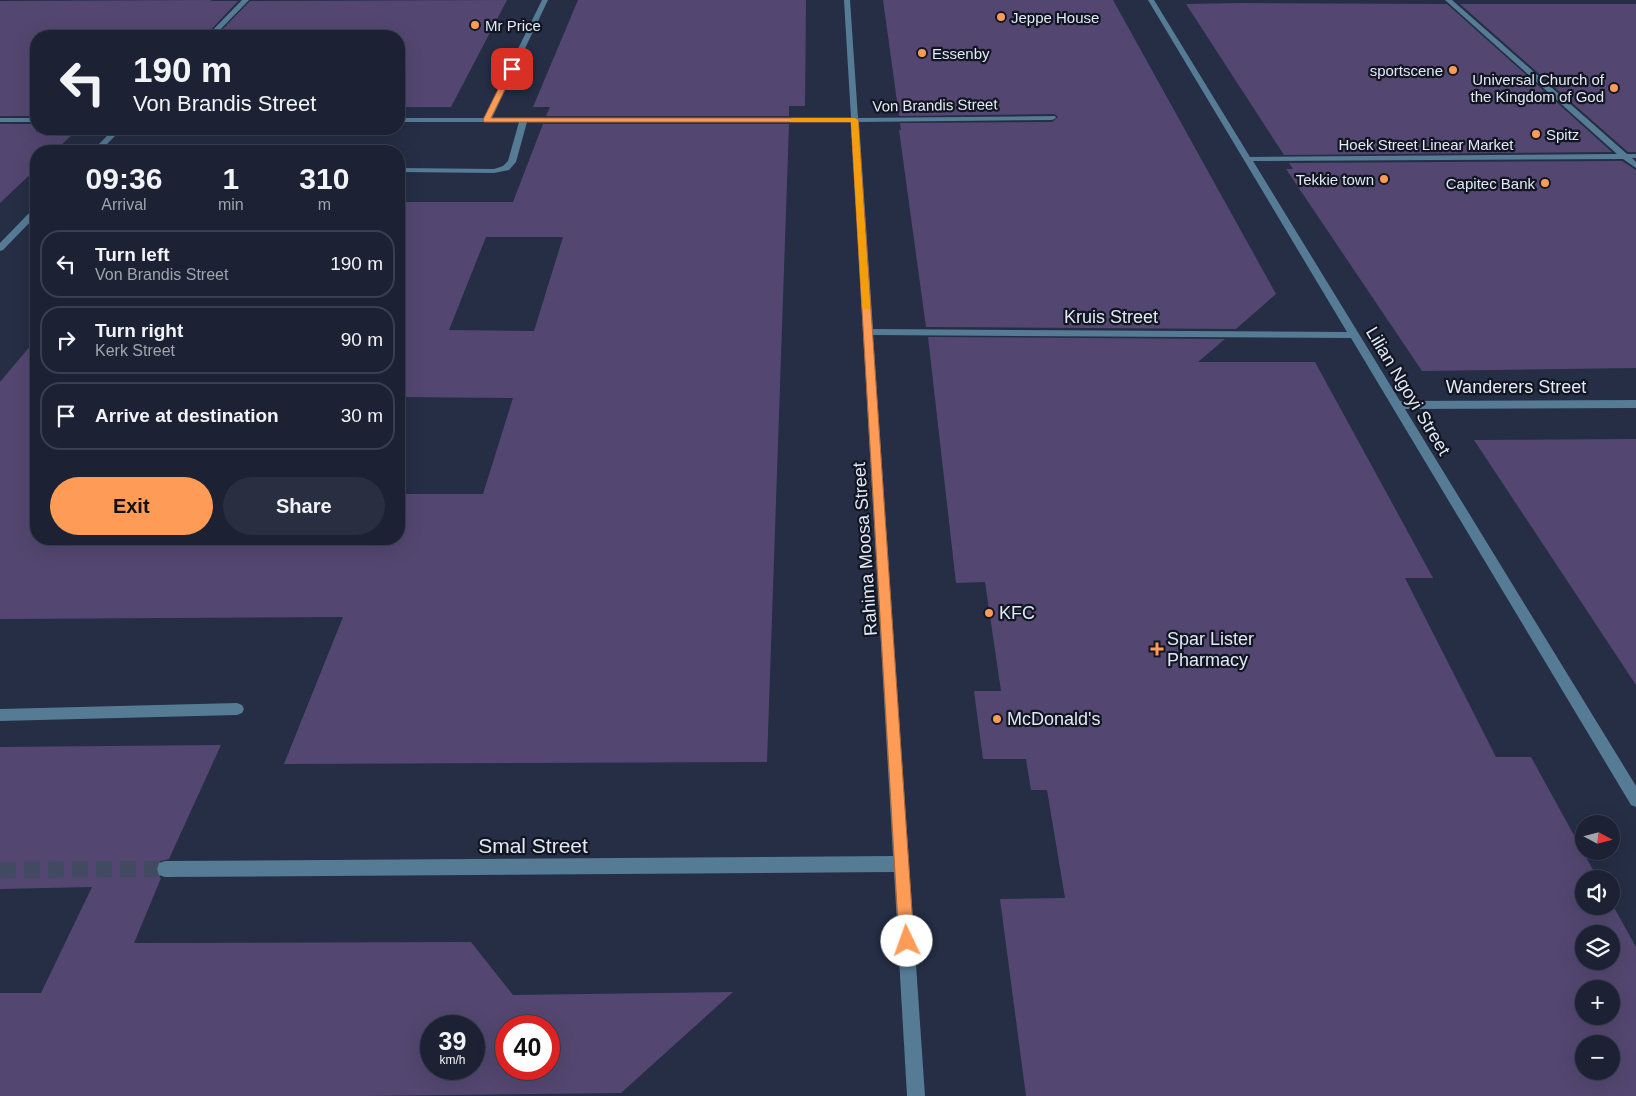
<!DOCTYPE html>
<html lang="en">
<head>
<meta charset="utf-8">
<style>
	:root { --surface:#1c2234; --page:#292f40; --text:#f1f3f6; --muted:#a0a4ac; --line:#3a3f4f; --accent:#fe9c57 }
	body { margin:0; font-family:Arial,sans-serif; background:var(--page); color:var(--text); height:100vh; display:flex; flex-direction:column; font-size:19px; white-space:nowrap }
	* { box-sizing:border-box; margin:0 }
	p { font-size:16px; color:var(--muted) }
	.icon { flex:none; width:28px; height:28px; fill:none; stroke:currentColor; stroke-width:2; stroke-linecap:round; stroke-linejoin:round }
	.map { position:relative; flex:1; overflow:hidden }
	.sheet { position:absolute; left:30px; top:145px; width:375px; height:400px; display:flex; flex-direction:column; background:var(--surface); border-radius:20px; box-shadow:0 5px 20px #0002,0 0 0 1px var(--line) }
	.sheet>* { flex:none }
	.banner { position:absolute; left:30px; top:30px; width:375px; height:105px; border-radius:20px; box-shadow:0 5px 20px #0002,0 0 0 1px var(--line); background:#1c2234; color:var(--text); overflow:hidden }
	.needle { width:32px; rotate:97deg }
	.fabs { position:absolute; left:1575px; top:815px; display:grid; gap:10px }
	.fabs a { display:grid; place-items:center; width:45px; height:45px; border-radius:50%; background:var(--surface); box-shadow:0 5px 20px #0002,0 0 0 1px var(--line); font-size:25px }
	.speed { position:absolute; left:420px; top:1015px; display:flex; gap:10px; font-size:25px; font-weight:700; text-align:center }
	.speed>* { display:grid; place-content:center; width:65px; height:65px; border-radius:50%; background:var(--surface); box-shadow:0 5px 20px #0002,0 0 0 1px var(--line); line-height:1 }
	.speed small { font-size:12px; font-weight:400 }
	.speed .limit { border:8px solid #d22; background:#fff; color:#111 }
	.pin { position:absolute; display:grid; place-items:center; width:42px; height:42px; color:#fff; margin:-21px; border-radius:10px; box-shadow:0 2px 8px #0006 }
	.me { position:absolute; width:55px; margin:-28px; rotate:357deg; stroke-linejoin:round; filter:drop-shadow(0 0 4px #0008) }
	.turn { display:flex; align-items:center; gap:18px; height:105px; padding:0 20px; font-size:22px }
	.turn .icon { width:65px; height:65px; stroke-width:2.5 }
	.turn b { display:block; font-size:35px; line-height:42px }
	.eta { display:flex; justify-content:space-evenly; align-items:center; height:85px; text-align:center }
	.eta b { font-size:30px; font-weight:700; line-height:35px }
	.cta { display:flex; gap:10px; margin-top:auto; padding:10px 20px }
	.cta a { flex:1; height:58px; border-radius:30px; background:var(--accent); color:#111; font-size:20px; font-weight:700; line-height:58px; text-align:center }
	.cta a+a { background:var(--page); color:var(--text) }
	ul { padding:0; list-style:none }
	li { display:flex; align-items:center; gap:15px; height:68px; margin:0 10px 8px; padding:0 10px; border:2px solid var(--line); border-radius:20px }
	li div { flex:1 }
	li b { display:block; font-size:19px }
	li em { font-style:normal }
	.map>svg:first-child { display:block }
	.building { fill:#534771; fill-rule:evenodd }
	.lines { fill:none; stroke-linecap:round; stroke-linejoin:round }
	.minor-tunnel { stroke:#414a60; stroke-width:16; stroke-dasharray:16 8; stroke-linecap:butt }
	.minor { fill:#557b95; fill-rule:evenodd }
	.route { fill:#fe9c57; stroke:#a56539 }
	.slow { fill:#f59e0b }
	.poi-dot { fill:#fe9c57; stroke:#121621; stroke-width:2 }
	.labels { text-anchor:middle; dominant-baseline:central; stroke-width:4.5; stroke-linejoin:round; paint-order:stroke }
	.far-poi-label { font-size:15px; fill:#e2e8f8; stroke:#121621; text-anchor:start }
	.far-street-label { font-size:15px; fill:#e2e8f8; stroke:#121621 }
	.street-label { font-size:18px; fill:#e2e8f8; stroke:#121621 }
	.poi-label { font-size:18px; fill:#e2e8f8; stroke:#121621; text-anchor:start }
	.near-street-label { font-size:21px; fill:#e2e8f8; stroke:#121621 }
</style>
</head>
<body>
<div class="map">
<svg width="1636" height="1096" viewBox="0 0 1636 1096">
	<rect width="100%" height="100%" fill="#252e45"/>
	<path class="building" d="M212 0 210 1H238L205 36H36V116H0V1Z
		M507 0 451 107H399V36H216L250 1Z
		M578 0H806L805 106H789V116H546L550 107H533Z
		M883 0H1113L1276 294 1236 329 926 327 899 130H901L900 123 1052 122 1058 117 1055 114 899 116Z
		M1242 3 1447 4 1612 152 1284 155 1186 4Z
		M1460 4H1636V152H1628Z
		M0 124H36V132H75L55 151H36V169L0 203Z
		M543 124H789L767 762 284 764 343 617 0 619V382L36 339V539H399V494H483L513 398 399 397V202H513ZM486 237H563L534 331 449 330Z
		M1622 161 1636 170V368L1422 371 1286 169H1293L1289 163Z
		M928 337 1225 339 1198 362H1315L1433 578H1405L1496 757H1531L1598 879H1584V906H1611V902L1636 947V1096H1026L1000 899 1065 898 1047 790H1031L1026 759H983L974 691H1001L985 582 956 583ZM1584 934H1611V961H1584ZM1584 989H1611V1016H1584ZM1584 1044H1611V1071H1584Z
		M1636 439V685L1474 440Z
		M221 745 169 859 157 862 155 870 157 876 161 878 134 943 471 942 513 995 733 992 621 1093 364 1096H0V993H41L92 887 0 889V747ZM431 1026H474V1069H431ZM506 1026H549V1069H506Z"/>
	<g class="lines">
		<path class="minor-tunnel" d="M0 870 165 869"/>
		<path class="minor" d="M242 0H249L214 36H207Z
			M542 0H548L492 118H851L844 0H850L858 118 1055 116 1056 118 1052 120 859 122 873 329 1347 332 1148 0H1154L1250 157 1617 154 1445 0H1452L1627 154H1636V158H1632L1636 162V168L1623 159 1253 161 1400 401 1636 400V408L1405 409 1636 786V807L1631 805 1351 338 873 335 925 1096H907L894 872 165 877 159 875 157 869 159 863 165 861 893 856 851 122H527L516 162 509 170 494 173 399 172V168L494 169 503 166 508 161 519 122H399V118H484Z
			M0 118H36V122H0Z
			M114 129H122L100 151H92Z
			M36 208V216L3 250 0 251V243L33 209Z
			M237 703 242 705 244 709 242 713 237 715 0 721V709Z"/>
	</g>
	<path class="route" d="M509 67 515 69 491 118H855L858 120 914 941 912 947 907 949 901 947 899 941 851 122H484L483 120Z"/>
	<path class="slow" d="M792 118H855L858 120 870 309H864L862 307 851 122H790L789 120Z"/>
	<g class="poi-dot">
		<circle cx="1001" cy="17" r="5"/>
		<circle cx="475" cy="25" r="5"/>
		<circle cx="922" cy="53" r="5"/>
		<circle cx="1453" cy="70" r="5"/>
		<circle cx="1614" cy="88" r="5"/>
		<circle cx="1536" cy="134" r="5"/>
		<circle cx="1384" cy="179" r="5"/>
		<circle cx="1545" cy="183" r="5"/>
		<circle cx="989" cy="613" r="5"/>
		<path d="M1154.5 641.5h5v5h5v5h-5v5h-5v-5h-5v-5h5z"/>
		<circle cx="997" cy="719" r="5"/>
	</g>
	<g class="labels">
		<g class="far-poi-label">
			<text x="1011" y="17">Jeppe House</text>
			<text x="485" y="25">Mr Price</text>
			<text x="932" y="53">Essenby</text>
			<text x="1443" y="70" text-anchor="end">sportscene</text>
			<text x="1604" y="79" text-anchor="end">Universal Church of<tspan x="1604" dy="17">the Kingdom of God</tspan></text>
			<text x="1546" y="134">Spitz</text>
			<text x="1374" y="179" text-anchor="end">Tekkie town</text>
			<text x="1535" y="183" text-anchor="end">Capitec Bank</text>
		</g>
		<g class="far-street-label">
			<text transform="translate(935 105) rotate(-1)">Von Brandis Street</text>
			<text x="1426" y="144">Hoek Street Linear Market</text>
		</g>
		<g class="street-label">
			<text x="1111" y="317">Kruis Street</text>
			<text x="1516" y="387">Wanderers Street</text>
			<text transform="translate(1408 391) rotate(59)">Lilian Ngoyi Street</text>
			<text transform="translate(865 549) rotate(-94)">Rahima Moosa Street</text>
		</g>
		<g class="poi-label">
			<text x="999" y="613">KFC</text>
			<text x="1167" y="639">Spar Lister<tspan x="1167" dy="21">Pharmacy</tspan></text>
			<text x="1007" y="719">McDonald's</text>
		</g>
		<g class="near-street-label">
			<text x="533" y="845">Smal Street</text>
		</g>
	</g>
</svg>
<div class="fabs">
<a><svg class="needle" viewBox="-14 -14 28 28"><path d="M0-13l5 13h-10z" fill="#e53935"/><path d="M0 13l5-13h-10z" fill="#a0a4ac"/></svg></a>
<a><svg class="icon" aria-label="sound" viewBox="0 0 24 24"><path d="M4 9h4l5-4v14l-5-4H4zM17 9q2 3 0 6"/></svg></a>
<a><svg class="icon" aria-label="layers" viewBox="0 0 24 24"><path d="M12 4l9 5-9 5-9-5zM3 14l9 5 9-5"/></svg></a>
<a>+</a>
<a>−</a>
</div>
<div class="speed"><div>39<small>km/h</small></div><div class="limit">40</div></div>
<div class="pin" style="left:512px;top:69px;background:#d93025"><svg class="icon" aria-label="arrive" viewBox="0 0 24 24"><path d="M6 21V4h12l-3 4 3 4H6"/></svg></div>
<svg class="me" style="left:907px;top:941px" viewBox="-20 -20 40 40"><circle r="19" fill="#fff"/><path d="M0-13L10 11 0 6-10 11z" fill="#fe9c57"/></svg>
<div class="banner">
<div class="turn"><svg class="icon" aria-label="left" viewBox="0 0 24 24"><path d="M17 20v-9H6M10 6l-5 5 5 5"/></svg><div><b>190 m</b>Von Brandis Street</div></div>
</div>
<section class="sheet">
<div class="eta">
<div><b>09:36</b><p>Arrival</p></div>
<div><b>1</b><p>min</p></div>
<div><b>310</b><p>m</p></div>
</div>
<ul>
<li><svg class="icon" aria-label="left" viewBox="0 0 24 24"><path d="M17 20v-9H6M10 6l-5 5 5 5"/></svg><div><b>Turn left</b><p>Von Brandis Street</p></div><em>190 m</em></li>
<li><svg class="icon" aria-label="right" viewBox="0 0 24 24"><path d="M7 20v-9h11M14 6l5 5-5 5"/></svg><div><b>Turn right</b><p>Kerk Street</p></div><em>90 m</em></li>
<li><svg class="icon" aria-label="arrive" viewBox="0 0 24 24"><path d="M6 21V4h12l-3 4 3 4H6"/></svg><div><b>Arrive at destination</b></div><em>30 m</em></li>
</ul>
<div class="cta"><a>Exit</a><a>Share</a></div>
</section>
</div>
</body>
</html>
